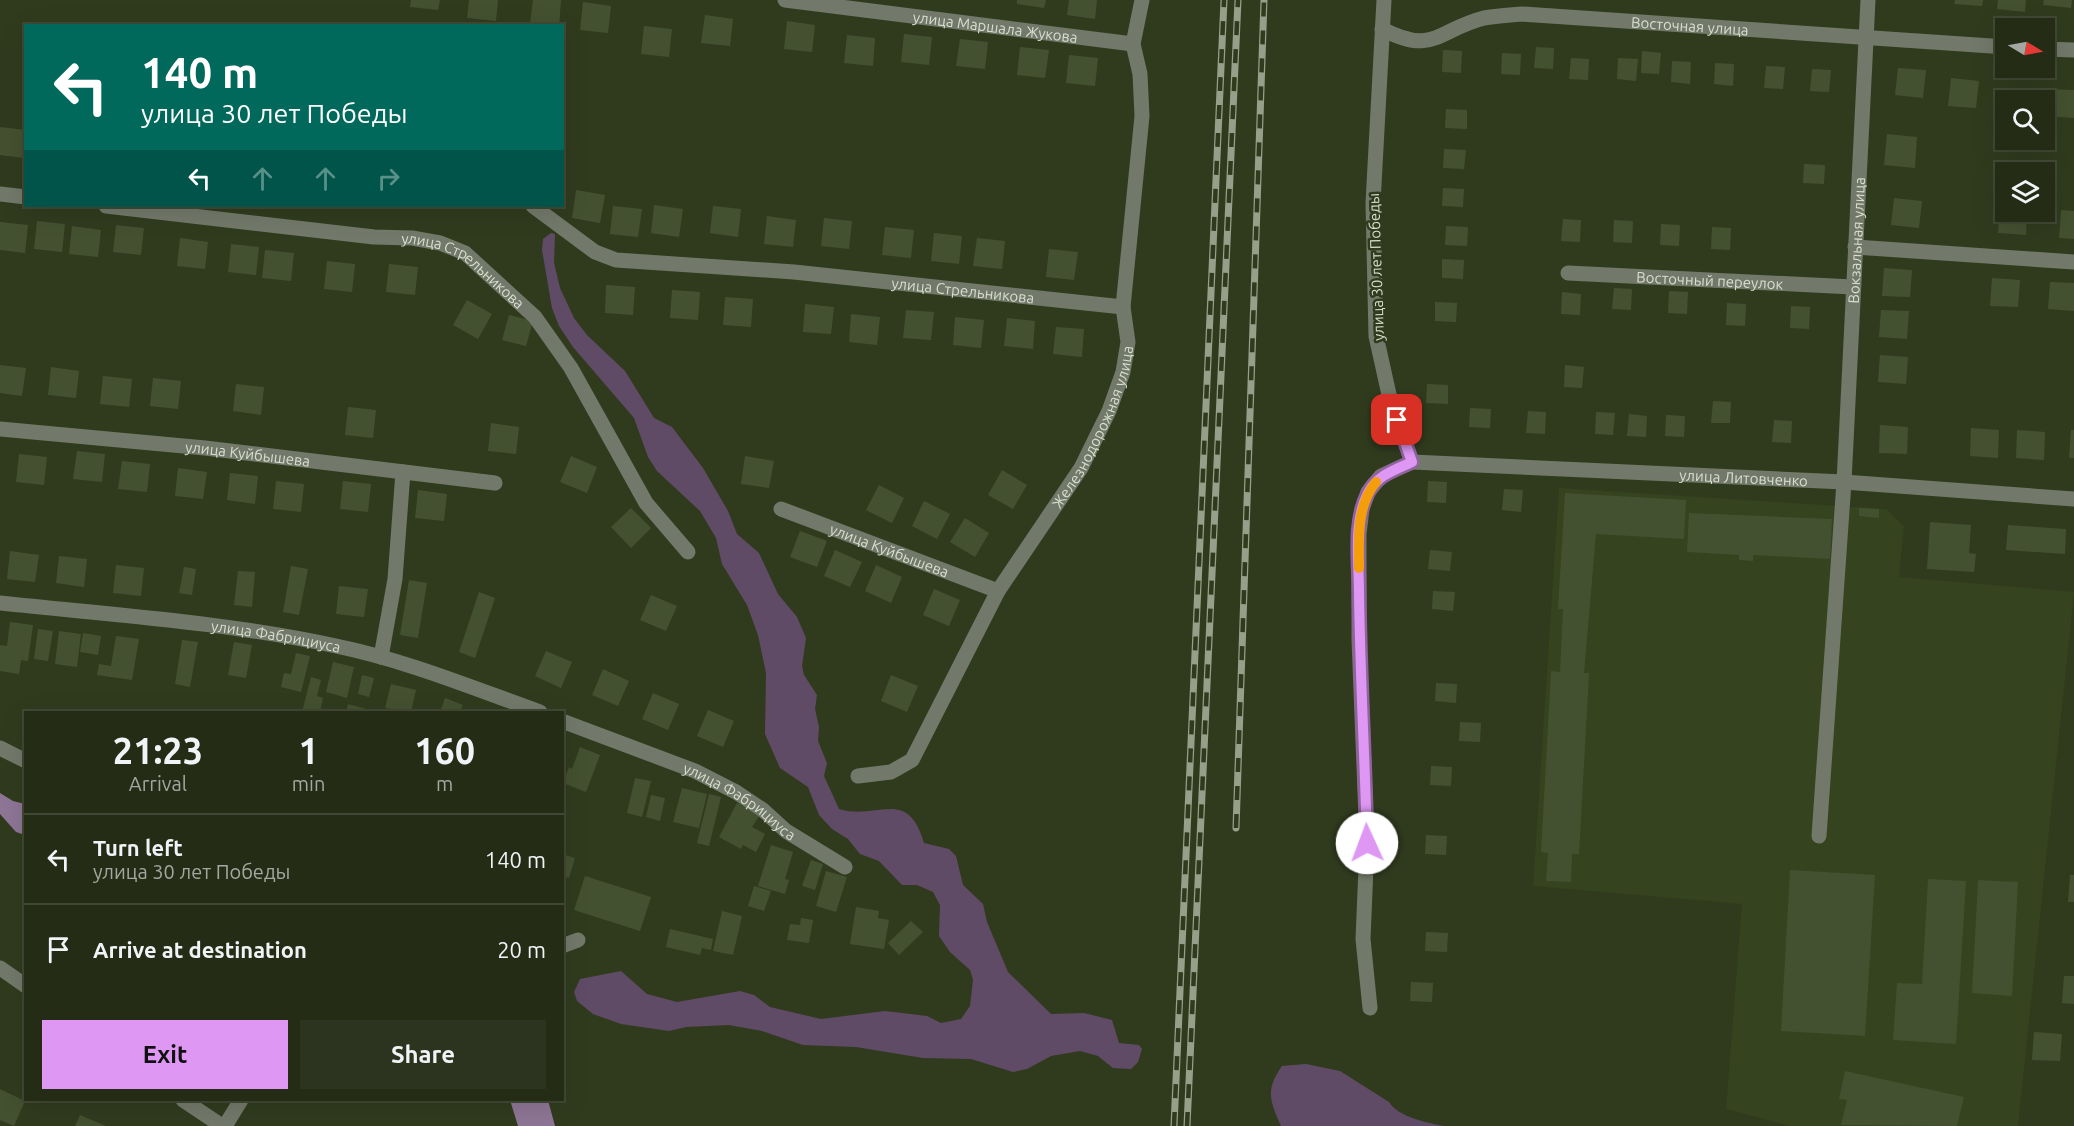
<!DOCTYPE html>
<html lang="en">
<head>
<meta charset="utf-8">
<style>
	:root { --surface:#242c16; --page:#2c341f; --text:#f1f3f6; --muted:#a3a7a1; --line:#414835; --accent:#de98f3 }
	body { margin:0; font-family:Ubuntu,sans-serif; background:var(--page); color:var(--text); height:100vh; display:flex; flex-direction:column; font-size:22px; white-space:nowrap }
	* { box-sizing:border-box; margin:0 }
	p { font-size:20px; color:var(--muted) }
	.icon { flex:none; width:33px; height:33px; fill:none; stroke:currentColor; stroke-width:2; stroke-linecap:round; stroke-linejoin:round }
	.map { position:relative; flex:1; overflow:hidden }
	.details { position:absolute; left:24px; top:711px; width:540px; height:390px; display:flex; flex-direction:column; background:var(--surface); border-radius:0px; box-shadow:0 6px 24px #0002,0 0 0 2px var(--line) }
	.details>* { flex:none }
	.hud { position:absolute; left:24px; top:24px; width:540px; height:183px; border-radius:0px; box-shadow:0 6px 24px #0002,0 0 0 2px var(--line); background:#00695c; color:#fff; overflow:hidden }
	.needle { width:39px; rotate:100deg }
	.buttons { position:absolute; left:1995px; top:18px; display:grid; gap:12px }
	.buttons a { display:grid; place-items:center; width:60px; height:60px; border-radius:0px; background:var(--surface); box-shadow:0 6px 24px #0002,0 0 0 2px var(--line); font-size:30px }
	.pin { position:absolute; display:grid; place-items:center; width:51px; height:51px; color:#fff; margin:-26px; border-radius:12px; box-shadow:0 3px 9px #0006 }
	.me { position:absolute; width:66px; margin:-33px; rotate:358deg; stroke-linejoin:round; filter:drop-shadow(0 0 4px #0008) }
	.turn { display:flex; align-items:center; gap:21px; height:126px; padding:0 18px; font-size:27px }
	.turn .icon { width:78px; height:78px; stroke-width:2.5 }
	.turn b { display:block; font-size:42px; line-height:51px }
	.lanes { display:flex; align-items:center; height:57px; padding:0 18px; background:#0003; justify-content:center; gap:30px; direction:ltr }
	.lanes .off { opacity:.35 }
	.eta { display:flex; justify-content:space-evenly; align-items:center; height:102px; text-align:center }
	.eta b { font-size:36px; font-weight:700; line-height:42px }
	.button { display:flex; gap:12px; margin-top:auto; padding:12px 18px }
	.button a { flex:1; height:69px; border-radius:0px; background:var(--accent); color:#111; font-size:24px; font-weight:700; line-height:69px; text-align:center }
	.button a+a { background:var(--page); color:var(--text) }
	ul { padding:0; list-style:none }
	li { display:flex; align-items:center; gap:18px; height:90px; padding:0 18px; border-top:2px solid var(--line) }
	li div { flex:1 }
	li b { display:block; font-size:22px }
	li em { font-style:normal }
	.map>svg:first-child { display:block }
	.built { fill:#35431f }
	.green { fill:#604b66 }
	.water { fill:#8e7696 }
	.building { fill:#445130 }
	.lines { fill:none; stroke-linecap:round; stroke-linejoin:round }
	.minor { stroke:#73796a; stroke-width:15 }
	.rail-casing { stroke:#979f8a; stroke-width:7 }
	.rail { stroke:#303b1e; stroke-width:4.5; stroke-dasharray:14; stroke-linecap:butt }
	.route-casing { stroke:#90639e; stroke-width:15 }
	.route { stroke:#de98f3; stroke-width:10 }
	.slow { stroke:#f59e0b; stroke-width:10 }
	.labels { text-anchor:middle; dominant-baseline:central; stroke-width:5; stroke-linejoin:round; paint-order:stroke }
	.street-label { font-size:15px; fill:#d8dfce; stroke:#303b1e }
</style>
</head>
<body>
<div class="map">
<svg width="2074" height="1126" viewBox="0 0 2074 1126">
	<rect width="100%" height="100%" fill="#303b1e"/>
	<path class="built" d="M1559 488 1886 509 1904 526 1899 577 2074 592 2018 1126H1790L1726 1109 1742 904 1533 886Z"/>
	<path class="green" d="M551 233 555 234 554 263 560 288 574 318 587 335 625 371 654 418 672 427 703 468 728 511 737 534 759 553 778 594 797 617 806 638 802 666 804 675 817 695 815 709 819 727 818 741 827 763 824 776 839 809C878 821 907 786 924 843L949 849 956 856 963 885 983 904 987 922 1008 972 1051 1014 1084 1013 1112 1020 1119 1043 1139 1045 1142 1049 1138 1062 1131 1069 1113 1068 1098 1056 1080 1051 1051 1056 1027 1069 1013 1072 971 1059 923 1058 856 1047 803 1045 762 1031 729 1025 686 1027 669 1031 621 1024 593 1014 577 1001 574 992 580 979 621 971 647 994 677 1002 740 991 754 995 770 1007 821 1019 885 1011 927 1016 941 1023 961 1019 970 1006 973 980 970 970 950 952 939 936 940 905 933 892 917 885H902L879 861 860 854 848 839 832 829 819 815 808 787 780 768 765 734 766 673 758 635 747 605 722 564 716 538 700 511 657 471 648 457 634 418 573 347 559 326 552 308 542 250 543 239Z
		M1306 1064 1340 1071 1389 1102C1398 1117 1428 1123 1444 1126H1281C1270 1101 1265 1090 1282 1066Z"/>
	<path class="water" d="M0 793 13 801 25 804V835L16 832 0 814Z
		M510 1100H548L555 1126H518Z"/>
	<path class="building" d="M411 0H440L438 10 410 7Z
		M469 0H498L496 21 467 18Z
		M533 0H561L559 26 530 24Z
		M1017 0H1046L1044 8 1017 4Z
		M1069 0H1097L1095 19 1067 15Z
		M1955 0H1983L1982 6 1954 4Z
		M1998 0H2026L2025 12 1997 9Z
		M2044 0H2072L2071 8 2043 5Z
		M583 2 611 6 608 33 580 30Z
		M705 15 733 19 730 46 701 43Z
		M787 21 815 25 812 52 784 49Z
		M644 26 672 29 669 57 641 54Z
		M904 34 932 37 929 65 901 62Z
		M847 35 875 38 873 66 844 63Z
		M960 39 988 42 985 69 956 66Z
		M1020 47 1049 50 1045 78 1017 75Z
		M1536 47 1554 48 1553 69 1534 68Z
		M1443 50 1462 51 1461 73 1442 72Z
		M1642 51 1661 53 1659 74 1641 73Z
		M1502 53 1521 54 1520 75 1501 74Z
		M1069 55 1098 58 1095 86 1066 83Z
		M1571 58 1589 59 1588 80 1569 79Z
		M1618 58 1638 59 1636 81 1617 79Z
		M1672 61 1691 62 1690 84 1671 82Z
		M1715 63 1734 64 1733 86 1714 84Z
		M1766 66 1785 67 1783 89 1764 88Z
		M1898 68 1926 70 1923 98 1895 95Z
		M1812 69 1831 70 1829 92 1810 91Z
		M1951 78 1979 81 1976 108 1948 106Z
		M2049 89 2074 90V118L2047 116Z
		M1446 109 1467 110V129L1445 128Z
		M0 127 26 130 24 158 0 155Z
		M1887 134 1917 137 1915 168 1884 165Z
		M1444 149 1466 150 1464 169 1443 168Z
		M1804 164 1825 165 1824 184 1803 183Z
		M1443 188 1464 189 1463 207 1442 206Z
		M576 190 605 195 600 223 572 218Z
		M1894 198 1922 201 1919 228 1891 225Z
		M654 205 683 209 679 237 651 233Z
		M613 206 642 209 638 237 610 234Z
		M713 206 741 209 738 237 710 233Z
		M2000 206H2006V212H2027L2026 235 1998 233Z
		M2061 210 2074 211V239L2059 238Z
		M767 216 796 220 793 247 764 244Z
		M824 218 852 221 849 249 821 246Z
		M1563 219 1581 220 1580 242 1561 241Z
		M1614 220 1633 221 1632 243 1613 242Z
		M37 221 65 224 62 252 34 249Z
		M0 222 28 225 25 253 0 250Z
		M1661 224 1680 225 1679 246 1660 245Z
		M116 225 144 228 141 255 113 252Z
		M72 226 101 230 98 257 69 254Z
		M1446 226 1468 227 1467 246 1445 245Z
		M885 227 914 230 911 258 882 255Z
		M1712 227 1731 228 1730 250 1711 249Z
		M934 233 962 236 959 264 931 261Z
		M180 238 208 242 205 269 177 266Z
		M977 238 1005 241 1002 269 973 266Z
		M231 244 259 247 256 275 228 272Z
		M1049 249 1078 252 1074 280 1046 277Z
		M265 250 294 253 291 281 262 278Z
		M1442 259 1464 260 1463 279 1442 278Z
		M327 261 355 264 352 292 324 289Z
		M389 264 418 267 415 295 386 292Z
		M1884 268 1912 270 1910 297 1882 296Z
		M1992 278 2020 280 2018 307 1990 306Z
		M2050 282 2074 283V311L2048 309Z
		M606 285 635 287 633 315 605 313Z
		M1614 288 1632 289 1631 310 1612 309Z
		M672 290 700 292 698 320 670 318Z
		M1669 291 1688 292 1687 314 1668 313Z
		M1562 292 1581 294 1580 315 1561 314Z
		M725 297 753 299 751 327 723 325Z
		M467 300 492 314 478 339 453 325Z
		M1435 302 1457 303 1456 322 1435 321Z
		M1727 303 1746 304 1745 326 1726 325Z
		M805 304 834 307 831 334 803 332Z
		M1791 306 1810 307 1809 329 1790 328Z
		M906 310 934 312 931 340 903 338Z
		M1881 310 1909 311 1907 339 1879 337Z
		M851 314 880 317 877 345 849 342Z
		M509 315 533 321 526 346 502 340Z
		M955 317 984 320 981 348 953 345Z
		M1007 318 1035 321 1033 349 1004 346Z
		M1056 327 1084 329 1082 357 1053 354Z
		M1880 355 1908 357 1906 384 1878 382Z
		M0 365 26 368 22 396 0 393Z
		M1565 365 1584 367 1582 388 1564 387Z
		M51 367 79 371 76 398 48 395Z
		M103 376 132 379 129 407 100 404Z
		M153 378 181 381 178 409 150 406Z
		M236 384 264 387 261 415 233 411Z
		M1427 384 1448 385V404L1426 403Z
		M1713 401 1731 402 1730 423H1711Z
		M348 407 376 410 373 438 345 435Z
		M1470 408 1491 409 1490 428 1469 427Z
		M1528 411 1546 412 1545 434 1526 433Z
		M1596 412 1615 413 1613 435 1595 434Z
		M1629 414 1647 416 1646 437 1627 436Z
		M1666 415 1685 416 1684 437 1665 436Z
		M1774 420 1792 421 1791 443 1772 442Z
		M491 423 519 427 516 454 488 451Z
		M1880 425 1908 427 1907 454 1879 453Z
		M1971 428 1999 430 1998 458 1970 456Z
		M2017 430 2045 432 2044 460 2016 458Z
		M2071 430H2074V458H2069Z
		M77 451 105 454 102 482 73 479Z
		M19 454 47 457 44 485 16 482Z
		M571 456 597 467 587 493 560 482Z
		M745 456 774 461 769 488 741 484Z
		M122 461 150 464 147 492 118 489Z
		M178 468 207 472 203 499 175 496Z
		M1002 470 1027 485 1013 509 988 495Z
		M230 473 258 476 255 504 227 500Z
		M276 481 304 484 301 512 273 509Z
		M343 481 371 484 368 512 340 509Z
		M1428 481 1447 482 1446 503 1427 502Z
		M879 485 904 498 892 523 866 510Z
		M1504 489 1523 490 1521 512 1502 510Z
		M418 490 447 494 444 521 415 518Z
		M1565 493 1686 500 1684 539 1596 534 1584 673H1589L1579 854H1572L1571 882 1546 881 1548 853 1541 852 1551 671 1560 672 1563 609H1558Z
		M924 501 950 514 937 539 912 526Z
		M631 508 651 528 631 548 611 527Z
		M1859 508 1879 509V518L1859 516Z
		M1689 513 1832 519 1830 559 1753 555V561L1739 560V555L1687 552Z
		M965 518 989 533 975 557 950 542Z
		M1930 522 1971 525 1969 553 1976 554 1974 572 1927 569Z
		M2008 525 2066 529 2065 554 2006 550Z
		M800 531 827 541 817 567 790 557Z
		M835 550 862 562 850 587 824 576Z
		M1430 550 1452 552 1450 571 1428 569Z
		M10 551 39 555 35 582 7 579Z
		M59 556 87 559 84 587 56 583Z
		M116 565 144 568 141 596 113 593Z
		M876 565 902 577 891 603 865 591Z
		M291 566 308 569 299 615 283 612Z
		M184 567 196 569 192 595 179 593Z
		M238 571 255 572 252 607 234 605Z
		M409 580 427 583 418 638 400 635Z
		M339 586 368 589 364 617 336 614Z
		M934 589 960 600 949 626 923 615Z
		M1433 591 1455 592 1453 611 1432 609Z
		M479 592 495 598 475 658 459 652Z
		M651 595 677 606 666 631 640 620Z
		M10 622 33 625 28 661 21 660 19 674 0 671V645L7 646Z
		M38 629 53 631 48 661 34 659Z
		M59 631 81 634 77 667 55 664Z
		M83 633 101 636 98 655 80 652Z
		M116 636 139 639 132 680 97 675 99 664 111 666Z
		M182 640 198 642 190 687 175 684Z
		M234 642 252 645 246 678 228 675Z
		M546 651 572 662 561 688 535 676Z
		M296 653 310 656 301 692 281 687 284 673 291 674Z
		M333 662 354 667 347 698 326 692Z
		M603 669 629 681 618 706 592 695Z
		M362 675 374 678 369 697 358 694Z
		M891 675 918 686 907 712 881 701Z
		M311 677 321 680 317 696 323 698 320 712H302Z
		M1436 683 1457 684 1456 703 1435 701Z
		M391 684 416 690 411 712 385 708Z
		M653 693 679 704 668 730 642 719Z
		M445 698 463 705 460 712H440Z
		M348 704 370 710V712H346Z
		M708 710 734 721 723 747 697 736Z
		M1460 722 1481 723 1480 742 1459 741Z
		M580 747 600 755 586 792 563 783 569 767 572 769Z
		M1431 766 1452 767 1451 786 1430 785Z
		M635 778 651 781 642 817 627 813Z
		M682 788 707 794 699 828 673 822Z
		M709 794 721 797 709 846 697 843Z
		M651 795 665 798 660 821 646 817Z
		M737 803 760 815 752 827 765 834 756 852 743 845 741 849 719 837Z
		M1426 835 1447 836 1446 855 1425 854Z
		M771 845 793 852 785 879 789 880 785 894 758 886Z
		M562 854 575 858 569 878 562 876Z
		M811 860 823 864 815 890 802 886Z
		M1790 870 1875 875 1865 1036 1781 1031Z
		M826 871 847 877 836 912 816 906Z
		M2070 875H2074V902H2068Z
		M585 876 651 897 640 931 574 910Z
		M1928 879 1966 881 1956 1044 1893 1040 1897 983 1922 984Z
		M1978 880 2018 882 2012 996 1972 993Z
		M754 886 771 891 764 911 748 906Z
		M856 907 879 911 878 918 889 920 884 949 850 944Z
		M722 911 742 916 733 955 713 951Z
		M801 918 813 920 809 943 787 940 790 924 800 925Z
		M911 921 923 932 899 955 888 943Z
		M670 929 713 939 711 950 702 948 700 955 666 947Z
		M1426 932 1448 933 1447 952 1425 951Z
		M2064 976H2074V1004L2062 1003Z
		M1411 982 1433 983 1432 1002 1410 1001Z
		M2034 1032 2062 1034 2060 1061 2032 1060Z
		M1845 1071 1964 1097 1957 1126 1841 1125 1847 1100 1839 1099Z
		M0 1089 25 1101 14 1126 0 1120Z
		M80 1115 106 1126H75Z"/>
	<g class="lines">
		<g class="minor">
			<path id="s1" d="M785 0 1133 44"/>
			<path id="s2" d="M1382 29C1434 56 1437 30 1484 18 1496 16 1509 15 1522 14L2006 47"/>
			<path d="M2044 49 2074 50"/>
			<path d="M0 194 26 197"/>
			<path id="s3" d="M106 206 374 237 412 238 440 243 465 253 535 317 571 368 646 503 688 552"/>
			<path id="s4" d="M533 206 595 252 616 260 794 272 1123 307"/>
			<path d="M1855 247 2074 262"/>
			<path id="s5" d="M1568 273 1853 287"/>
			<path id="s6" d="M0 429 205 448 495 483"/>
			<path id="s7" d="M1412 462 1844 482 2074 499"/>
			<path id="s8" d="M781 509 998 591"/>
			<path id="s9" d="M0 603C112 615 226 622 336 646 405 660 473 688 540 712"/>
			<path d="M381 657 395 579 403 472"/>
			<path id="s10" d="M562 721 695 771 736 792 763 810 786 831 845 867"/>
			<path d="M0 748 26 761"/>
			<path id="s11" d="M858 776 891 772 912 760 998 591 1081 468 1109 411 1123 372 1128 342 1123 307 1142 116 1140 74 1133 44 1142 0"/>
			<path id="s12" d="M1819 836 1844 482 1868 0"/>
			<path d="M562 946 578 940"/>
			<path d="M0 968 26 986"/>
			<path d="M1370 1008 1363 939 1367 843 1359 640V534L1362 509 1368 492 1381 476 1412 462 1390 399 1376 336 1373 203 1384 0"/>
			<path d="M183 1100 222 1126"/>
			<path d="M225 1126 241 1100"/>
		</g>
		<defs>
			<path id="rail" d="M1236 828 1264 0
				M1174 1126 1224 0
				M1187 1126 1238 0"/>
		</defs>
		<use href="#rail" class="rail-casing"/>
		<use href="#rail" class="rail"/>
	</g>
	<g class="lines">
		<defs>
			<path id="route" d="M1367 843C1365 760 1360 676 1359 592 1359 561 1353 521 1368 493 1377 475 1395 470 1412 462L1397 420"/>
		</defs>
		<use href="#route" class="route-casing"/>
		<use href="#route" class="route"/>
		<path class="slow" d="M1359 568C1359 538 1356 507 1376 482"/>
	</g>
	<g class="labels">
		<g class="street-label">
			<text stroke="none"><textPath href="#s1" startOffset="212">улица Маршала Жукова</textPath></text>
			<text stroke="none"><textPath href="#s2" startOffset="315">Восточная улица</textPath></text>
			<text stroke="none"><textPath href="#s12" startOffset="597">Вокзальная улица</textPath></text>
			<text transform="translate(1376 267) rotate(-92)">улица 30 лет Победы</text>
			<text stroke="none"><textPath href="#s3" startOffset="369">улица Стрельникова</textPath></text>
			<text stroke="none"><textPath href="#s5" startOffset="142">Восточный переулок</textPath></text>
			<text stroke="none"><textPath href="#s4" startOffset="448">улица Стрельникова</textPath></text>
			<text stroke="none"><textPath href="#s11" startOffset="438">Железнодорожная улица</textPath></text>
			<text stroke="none"><textPath href="#s6" startOffset="249">улица Куйбышева</textPath></text>
			<text stroke="none"><textPath href="#s7" startOffset="332">улица Литовченко</textPath></text>
			<text stroke="none"><textPath href="#s8" startOffset="116">улица Куйбышева</textPath></text>
			<text stroke="none"><textPath href="#s9" startOffset="278">улица Фабрициуса</textPath></text>
			<text stroke="none"><textPath href="#s10" startOffset="196">улица Фабрициуса</textPath></text>
		</g>
	</g>
</svg>
<div class="buttons">
<a><svg class="needle" viewBox="-14 -14 28 28"><path d="M0-13l5 13h-10z" fill="#e53935"/><path d="M0 13l5-13h-10z" fill="#a3a7a1"/></svg></a>
<a><svg class="icon" aria-label="search" viewBox="0 0 24 24"><circle cx="10" cy="10" r="6"/><path d="M15 15l6 6"/></svg></a>
<a><svg class="icon" aria-label="layers" viewBox="0 0 24 24"><path d="M12 4l9 5-9 5-9-5zM3 14l9 5 9-5"/></svg></a>
</div>
<div class="pin" style="left:1397px;top:420px;background:#d93025"><svg class="icon" aria-label="arrive" viewBox="0 0 24 24"><path d="M6 21V4h12l-3 4 3 4H6"/></svg></div>
<svg class="me" style="left:1367px;top:843px" viewBox="-20 -20 40 40"><circle r="19" fill="#fff"/><path d="M0-13L10 11 0 6-10 11z" fill="#de98f3"/></svg>
<div class="hud">
<div class="turn"><svg class="icon" aria-label="left" viewBox="0 0 24 24"><path d="M17 20v-9H6M10 6l-5 5 5 5"/></svg><div><b>140 m</b>улица 30 лет Победы</div></div>
<div class="lanes"><svg class="icon" aria-label="left" viewBox="0 0 24 24"><path d="M17 20v-9H6M10 6l-5 5 5 5"/></svg><svg class="icon off" aria-label="ahead" viewBox="0 0 24 24"><path d="M12 20V5M6 11l6-6 6 6"/></svg><svg class="icon off" aria-label="ahead" viewBox="0 0 24 24"><path d="M12 20V5M6 11l6-6 6 6"/></svg><svg class="icon off" aria-label="right" viewBox="0 0 24 24"><path d="M7 20v-9h11M14 6l5 5-5 5"/></svg></div>
</div>
<section class="details">
<div class="eta">
<div><b>21:23</b><p>Arrival</p></div>
<div><b>1</b><p>min</p></div>
<div><b>160</b><p>m</p></div>
</div>
<ul>
<li><svg class="icon" aria-label="left" viewBox="0 0 24 24"><path d="M17 20v-9H6M10 6l-5 5 5 5"/></svg><div><b>Turn left</b><p>улица 30 лет Победы</p></div><em>140 m</em></li>
<li><svg class="icon" aria-label="arrive" viewBox="0 0 24 24"><path d="M6 21V4h12l-3 4 3 4H6"/></svg><div><b>Arrive at destination</b></div><em>20 m</em></li>
</ul>
<div class="button"><a>Exit</a><a>Share</a></div>
</section>
</div>
</body>
</html>
